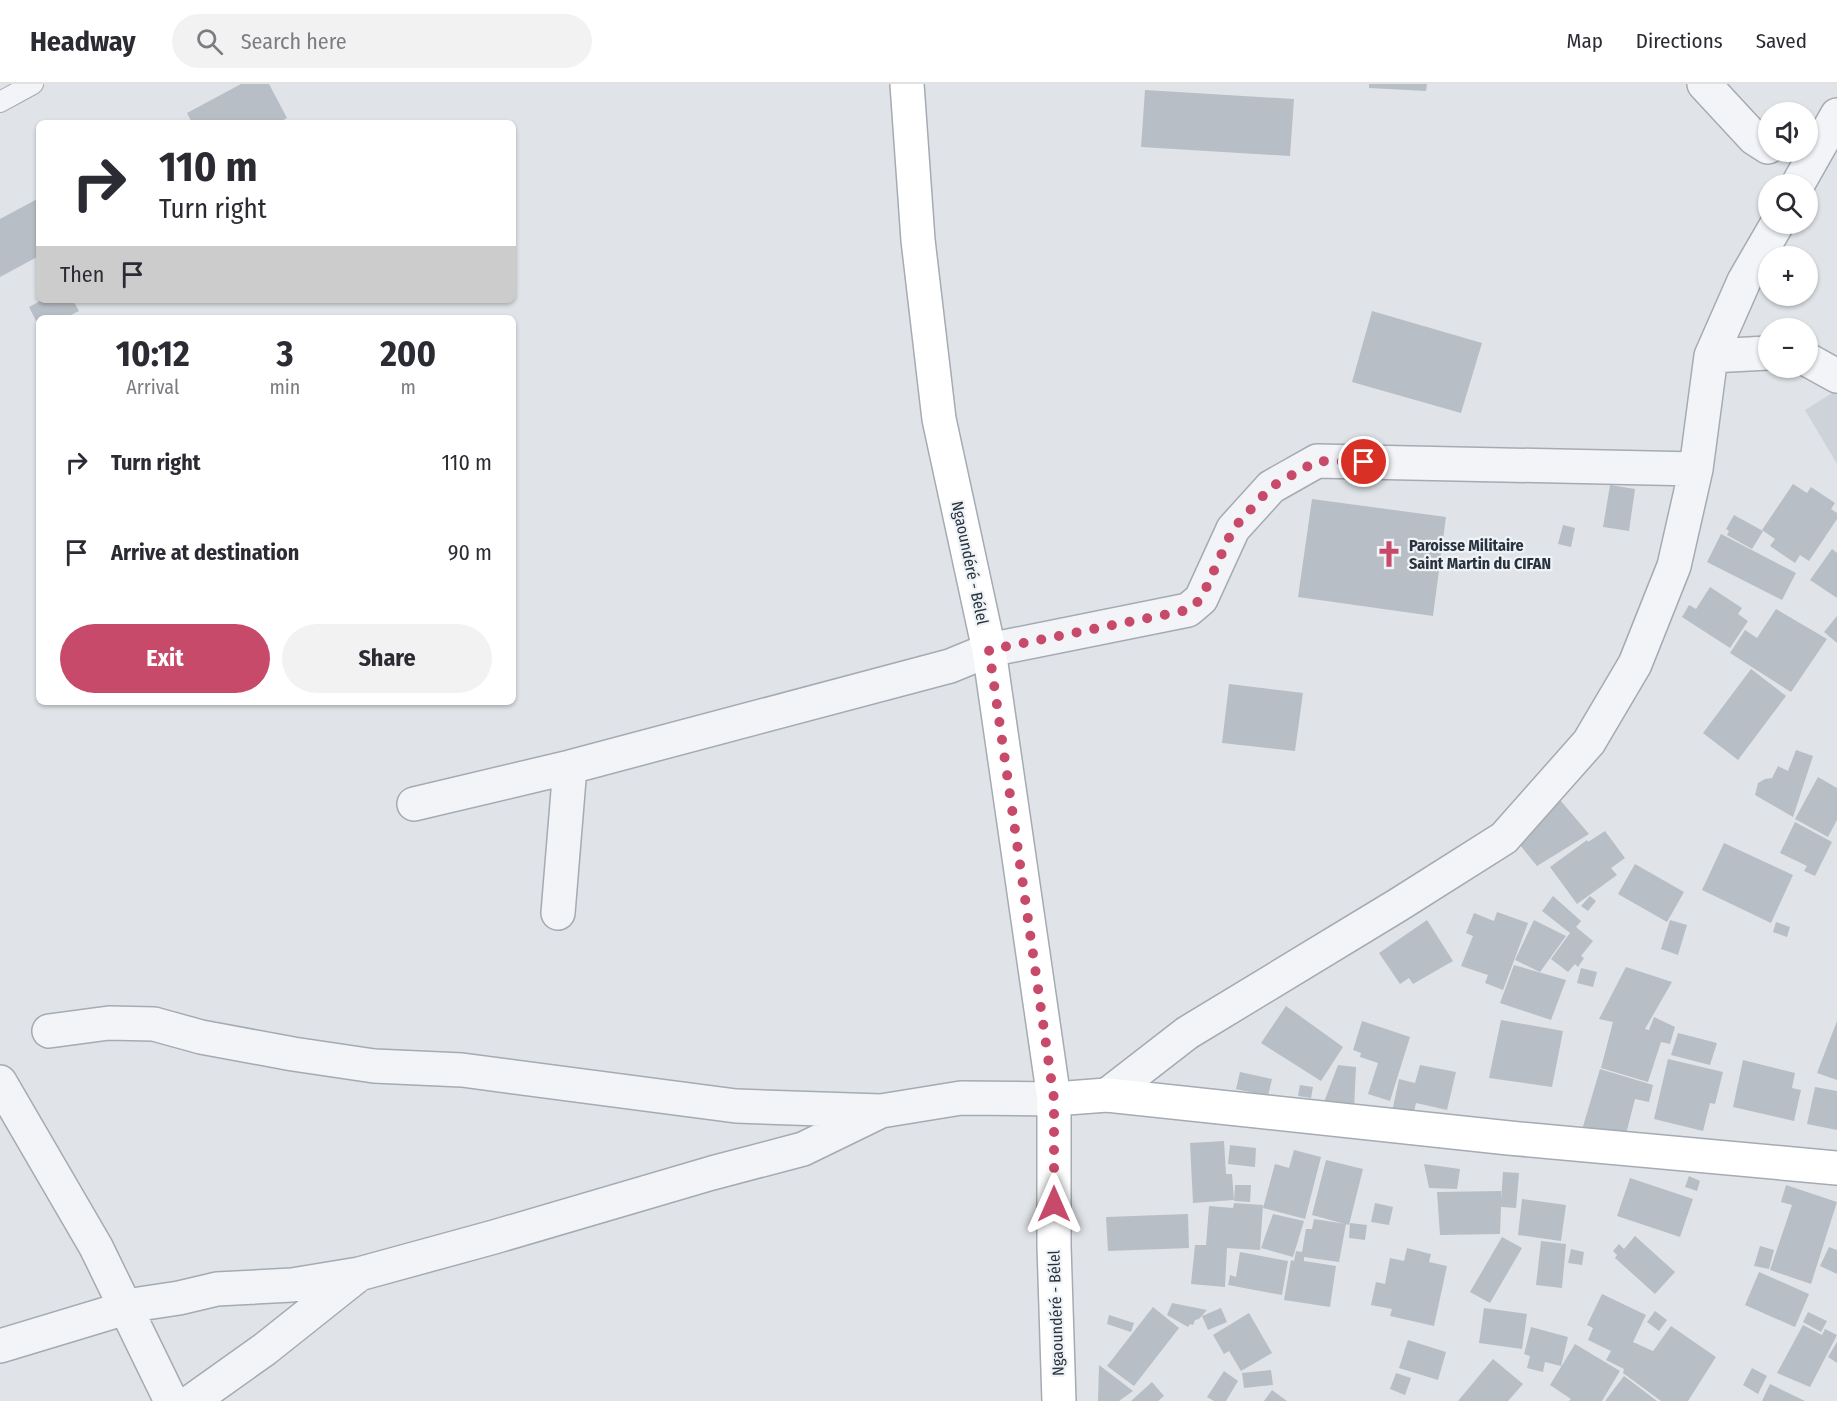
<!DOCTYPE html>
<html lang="en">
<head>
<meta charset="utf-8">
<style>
	:root { --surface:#fff; --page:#f2f2f3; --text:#2b2b33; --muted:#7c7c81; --line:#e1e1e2; --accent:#c84a6a }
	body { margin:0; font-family:"Fira Sans Condensed",sans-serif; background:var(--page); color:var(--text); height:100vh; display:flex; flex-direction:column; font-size:22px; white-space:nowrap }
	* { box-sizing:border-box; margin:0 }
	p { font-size:20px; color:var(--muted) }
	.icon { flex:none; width:33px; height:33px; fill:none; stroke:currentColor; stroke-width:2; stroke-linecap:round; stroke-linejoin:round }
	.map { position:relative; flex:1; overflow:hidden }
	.panel { position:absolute; left:36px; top:231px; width:480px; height:390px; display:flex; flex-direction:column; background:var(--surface); border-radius:9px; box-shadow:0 2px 4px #0004 }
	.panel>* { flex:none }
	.banner { position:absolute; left:36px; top:36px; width:480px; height:183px; border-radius:9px; box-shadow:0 2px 4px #0004; background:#fff; color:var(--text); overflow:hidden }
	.controls { position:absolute; left:1758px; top:18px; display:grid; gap:12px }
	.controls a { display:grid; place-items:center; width:60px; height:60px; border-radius:50%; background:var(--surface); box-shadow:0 2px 4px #0004; font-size:30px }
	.pin { position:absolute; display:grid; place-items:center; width:51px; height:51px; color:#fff; margin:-26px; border:3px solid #fff; border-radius:50%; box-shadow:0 2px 6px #0007 }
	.me { position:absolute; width:66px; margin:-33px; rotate:0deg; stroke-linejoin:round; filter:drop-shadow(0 0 4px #0008) }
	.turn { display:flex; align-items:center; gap:21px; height:126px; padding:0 24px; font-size:27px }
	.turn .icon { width:78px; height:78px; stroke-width:2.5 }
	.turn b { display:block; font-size:42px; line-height:51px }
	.then { display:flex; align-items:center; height:57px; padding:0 24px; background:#0003; gap:12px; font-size:22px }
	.eta { display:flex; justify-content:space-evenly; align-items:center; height:102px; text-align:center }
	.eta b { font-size:36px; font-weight:700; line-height:42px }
	.action { display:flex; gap:12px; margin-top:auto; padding:12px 24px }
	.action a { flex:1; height:69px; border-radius:36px; background:var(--accent); color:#fff; font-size:24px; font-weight:700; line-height:69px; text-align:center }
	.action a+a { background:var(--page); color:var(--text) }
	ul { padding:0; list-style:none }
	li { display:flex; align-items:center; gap:18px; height:90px; padding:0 24px }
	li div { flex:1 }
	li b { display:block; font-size:22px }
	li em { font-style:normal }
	header { display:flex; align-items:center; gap:36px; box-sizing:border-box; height:84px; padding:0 30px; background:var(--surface); border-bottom:2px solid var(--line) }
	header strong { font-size:28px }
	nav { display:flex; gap:33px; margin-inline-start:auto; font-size:21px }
	.search { width:420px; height:54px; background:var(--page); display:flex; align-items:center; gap:15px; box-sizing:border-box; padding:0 21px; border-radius:33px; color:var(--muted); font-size:22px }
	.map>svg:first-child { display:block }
	.built { fill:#ced3da }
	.building { fill:#b7bec5 }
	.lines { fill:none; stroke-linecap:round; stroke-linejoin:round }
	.lane-casing { stroke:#a5abb2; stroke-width:22 }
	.street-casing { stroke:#a5abb2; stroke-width:36 }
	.secondary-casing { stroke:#a5abb2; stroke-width:36 }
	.lane { stroke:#f3f4f7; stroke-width:20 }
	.street { stroke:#f3f4f7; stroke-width:33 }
	.secondary { stroke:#fff; stroke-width:33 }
	.route { stroke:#c84a6a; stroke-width:10; stroke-dasharray:0 18 }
	.labels { text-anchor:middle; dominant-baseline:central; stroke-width:4.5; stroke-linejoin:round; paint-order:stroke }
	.poi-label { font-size:16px; font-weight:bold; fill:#29333f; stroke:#eff3f6; text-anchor:start }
	.street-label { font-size:16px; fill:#29333f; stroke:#eff3f6 }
</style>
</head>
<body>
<header>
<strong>Headway</strong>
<div class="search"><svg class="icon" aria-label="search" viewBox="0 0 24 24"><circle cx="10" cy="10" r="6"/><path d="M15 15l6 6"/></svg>Search here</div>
<nav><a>Map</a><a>Directions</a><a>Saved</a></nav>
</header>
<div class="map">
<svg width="1837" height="1317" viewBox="0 0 1837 1317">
	<rect width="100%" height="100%" fill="#e0e4e8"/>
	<path class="built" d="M1837 306V380L1805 326Z"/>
	<path class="building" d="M241 0H269L287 34 278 39H192L187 29Z
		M1369 0H1427L1426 7 1369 4Z
		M1145 6 1294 15 1290 72 1141 63Z
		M39 114V172L0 193V135Z
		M42 216H73L79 227 65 234H39V243L29 223Z
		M1372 227 1482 259 1461 329 1352 298Z
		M1793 400 1807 409 1811 403 1835 419 1831 425 1837 429V435L1809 477 1800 471 1795 479 1770 462 1775 455 1762 446Z
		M1610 401 1635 405 1629 447 1603 443Z
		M1312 415 1446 433 1433 532 1298 513Z
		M1734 431 1763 447 1752 465 1727 451 1729 447 1726 445Z
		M1563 441 1575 444 1571 463 1558 460Z
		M1721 450 1796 489 1782 516 1707 478Z
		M1832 465 1837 469V514L1810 496Z
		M1710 503 1742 524 1738 530 1748 537 1730 564 1682 533 1689 521 1696 525Z
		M1776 525 1827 555 1791 608 1730 569 1745 546 1757 554Z
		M1837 532V559L1824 548Z
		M1751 585 1786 612 1738 676 1703 649Z
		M1229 600 1303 609 1295 667 1222 659Z
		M1796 666 1813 672 1793 733 1755 711 1758 699 1765 695 1772 694 1778 682 1788 687Z
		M1818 693 1837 704V736L1828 753 1795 735Z
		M1560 716 1589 750 1537 782 1516 756Z
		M1795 738 1832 758 1815 792 1804 787 1807 782 1780 769Z
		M1605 747 1625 774 1611 784 1617 791 1577 820 1550 783 1587 756 1588 758Z
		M1724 759 1793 791 1771 839 1702 806Z
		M1635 780 1684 808 1667 838 1618 810Z
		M1553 812 1581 837 1576 843 1593 857 1581 872 1584 874 1578 883 1575 880 1568 888 1551 875 1570 849 1542 827Z
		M1590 812 1596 817 1588 827 1581 822Z
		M1497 828 1528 839 1503 906 1485 899 1488 891 1461 882 1473 852 1466 849 1474 829 1494 837Z
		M1427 836 1453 877 1413 900 1409 894 1400 900 1379 869Z
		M1534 836 1566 852 1540 888 1515 876Z
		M1670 836 1687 841 1678 871 1661 865Z
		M1776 838 1790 843 1787 853 1773 848Z
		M1514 881 1566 896 1551 936 1500 919Z
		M1626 883 1672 898 1645 945 1649 946 1654 933 1675 943 1670 960 1661 958 1648 998 1601 984 1613 938 1599 935Z
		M1581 884 1597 888 1593 903 1577 899Z
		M1286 922 1343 963 1321 997 1261 959Z
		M1501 936 1563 947 1552 1003 1489 994Z
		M1362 937 1410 953 1390 1017 1368 1010 1378 979 1360 973 1361 969 1353 966Z
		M1837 937V996L1817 989Z
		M1678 949 1717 959 1710 981 1671 971Z
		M1668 975 1723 988 1715 1020 1710 1019 1703 1047 1654 1035Z
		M1743 976 1795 989 1792 1004 1801 1006 1794 1037 1733 1023Z
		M1338 981 1356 983 1354 1025 1324 1018Z
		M1420 981 1456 988 1447 1026 1416 1019 1413 1032 1392 1028 1399 995 1415 999Z
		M1600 985 1653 1001 1649 1018 1635 1015 1625 1054 1582 1046Z
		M1240 988 1272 995 1268 1012 1236 1005Z
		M1300 1001 1313 1003 1311 1014 1298 1012Z
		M1815 1003 1837 1007V1046L1807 1040Z
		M1224 1057 1226 1090H1232L1234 1116 1193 1119 1190 1059Z
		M1230 1061 1256 1064 1255 1083 1228 1080Z
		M1294 1066 1321 1073 1305 1135 1263 1124 1275 1080 1289 1084Z
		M1326 1076 1363 1085 1349 1141 1312 1131Z
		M1424 1080 1460 1085 1457 1105 1429 1104Z
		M1503 1088 1519 1089 1516 1124 1501 1123 1500 1150 1440 1151 1437 1108 1501 1107V1116Z
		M1689 1092 1700 1097 1697 1107 1685 1103Z
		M1630 1094 1693 1115 1680 1153 1617 1132Z
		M1235 1101H1251L1250 1118 1234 1117Z
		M1786 1101 1837 1118 1811 1200 1770 1186 1792 1121 1781 1118Z
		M1522 1115 1566 1121 1561 1157 1518 1151Z
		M1234 1119 1263 1121 1260 1166 1227 1164 1225 1203 1191 1200 1195 1161H1206L1209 1122 1233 1124Z
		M1375 1119 1393 1123 1389 1141 1371 1138Z
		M1188 1130 1189 1164 1108 1167 1106 1133Z
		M1273 1130 1304 1137 1293 1173 1261 1164Z
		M1314 1135 1346 1140 1339 1178 1304 1173V1177L1336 1182 1330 1223 1284 1216 1291 1176 1294 1177 1296 1167 1302 1168 1306 1145H1312Z
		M1350 1139 1367 1141 1365 1156 1349 1154Z
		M1635 1152 1675 1188 1655 1210 1615 1174 1617 1171 1613 1167 1619 1160 1624 1165Z
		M1502 1153 1522 1164 1490 1219 1470 1208Z
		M1541 1157 1566 1160 1562 1204 1536 1201Z
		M1760 1162 1774 1166 1769 1185 1754 1182Z
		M1829 1163 1837 1166V1190L1820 1182Z
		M1407 1164 1431 1170 1429 1178 1447 1182 1434 1242 1390 1232 1392 1225 1371 1221 1376 1198 1385 1200 1390 1174 1404 1177Z
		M1571 1165 1584 1168 1582 1181 1568 1179Z
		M1240 1168 1288 1177 1282 1211 1228 1201 1230 1191 1236 1193Z
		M1759 1188 1809 1210 1795 1243 1745 1221Z
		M1602 1210 1646 1231 1633 1258 1653 1267 1671 1242 1716 1273 1688 1317H1661L1623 1289 1624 1285 1606 1276 1611 1267 1588 1256 1593 1244 1587 1241Z
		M1172 1219 1207 1226 1199 1235 1195 1236 1193 1241 1190 1240 1188 1243 1167 1231Z
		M1153 1223 1179 1244 1134 1302 1107 1282Z
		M1221 1224 1227 1238 1208 1246 1202 1232Z
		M1484 1224 1527 1230 1522 1265 1479 1259Z
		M1655 1227 1667 1236 1659 1247 1647 1238Z
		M1808 1228 1827 1237 1821 1248 1803 1238Z
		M1249 1229 1272 1269 1241 1287 1229 1267 1224 1270 1213 1251Z
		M1109 1231 1134 1239 1131 1248 1107 1240Z
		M1803 1241 1822 1251 1825 1245 1837 1251 1810 1303 1777 1289Z
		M1531 1243 1568 1253 1561 1282 1545 1278 1543 1288 1527 1284 1530 1272 1524 1270Z
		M1408 1256 1446 1268 1438 1296 1399 1284Z
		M1837 1258V1279L1828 1273Z
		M1575 1260 1620 1287 1602 1317H1569L1571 1315 1550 1301Z
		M1493 1275 1523 1300 1508 1317H1458Z
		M1099 1281 1133 1307 1119 1317H1098Z
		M1752 1284 1767 1292 1758 1310 1743 1301Z
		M1271 1286 1273 1301 1244 1304 1242 1289Z
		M1224 1287 1238 1297 1226 1317H1214L1207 1313Z
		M1396 1289 1411 1294 1405 1311 1390 1305Z
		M1624 1292 1657 1317H1605Z
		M1152 1298 1164 1312 1158 1317H1131Z
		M1770 1300 1805 1317H1762Z
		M1272 1306 1287 1317H1264Z"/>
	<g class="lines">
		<defs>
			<path id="lane" d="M0 18 33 0"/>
			<path id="street" d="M1704 0 1754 54 1768 63
				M1798 100 1837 31
				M1711 272 1768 269
				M1808 276 1837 292
				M414 720 570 683 950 582 989 566 1188 526 1201 515 1233 445 1271 403 1317 377 1696 385
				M558 829 570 683
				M49 947 109 939 154 940 201 953 293 970 374 982 462 986 736 1022 881 1027 961 1014 1054 1015
				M0 998 96 1163 171 1317
				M1107 1011 1187 949 1398 821 1504 754 1589 658 1635 580 1674 482 1696 385 1711 272 1744 197 1777 140
				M0 1262 139 1220 179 1214 217 1205 292 1201 359 1190 494 1153 712 1089 803 1065 877 1029
				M192 1317 265 1265 358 1191"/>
			<path id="secondary" d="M907 0 918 156 939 335 989 566 1054 1015V1162L1059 1317
				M1054 1015 1107 1011 1509 1054 1837 1084"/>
		</defs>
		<use href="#lane" class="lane-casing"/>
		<use href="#street" class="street-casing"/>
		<use href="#secondary" class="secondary-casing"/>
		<use href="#lane" class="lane"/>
		<use href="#street" class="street"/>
		<use href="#secondary" class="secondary"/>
	</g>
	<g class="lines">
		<path class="route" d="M1054 1120V1015L989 566 1188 526 1201 515 1233 445 1271 403 1317 377 1364 378"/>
	</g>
	<defs>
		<symbol id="church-bare" viewBox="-9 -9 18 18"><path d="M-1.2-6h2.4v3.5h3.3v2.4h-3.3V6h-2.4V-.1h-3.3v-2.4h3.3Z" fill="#c84a6a" stroke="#eff3f6" stroke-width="2.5" paint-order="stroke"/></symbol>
	</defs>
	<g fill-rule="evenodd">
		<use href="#church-bare" x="1370" y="451" width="38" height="38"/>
	</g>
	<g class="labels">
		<g class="poi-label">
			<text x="1409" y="461">Paroisse Militaire<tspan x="1409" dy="18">Saint Martin du CIFAN</tspan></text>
		</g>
		<g class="street-label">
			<text transform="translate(970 479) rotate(78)">Ngaoundéré - Bélel</text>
			<text transform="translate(1056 1229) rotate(-92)">Ngaoundéré - Bélel</text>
		</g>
	</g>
</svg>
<div class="controls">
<a><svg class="icon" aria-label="sound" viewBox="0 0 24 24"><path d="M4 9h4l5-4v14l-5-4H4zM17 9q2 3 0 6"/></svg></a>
<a><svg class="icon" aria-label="search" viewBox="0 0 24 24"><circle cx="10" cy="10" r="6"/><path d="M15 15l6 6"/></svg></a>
<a>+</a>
<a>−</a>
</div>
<div class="pin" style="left:1364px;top:378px;background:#d93025"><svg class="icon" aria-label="arrive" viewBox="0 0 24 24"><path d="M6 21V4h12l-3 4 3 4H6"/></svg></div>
<svg class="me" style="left:1054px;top:1120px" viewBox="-20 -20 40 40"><path d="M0-17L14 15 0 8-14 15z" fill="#c84a6a" stroke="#fff" stroke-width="4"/></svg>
<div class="banner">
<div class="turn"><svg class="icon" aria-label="right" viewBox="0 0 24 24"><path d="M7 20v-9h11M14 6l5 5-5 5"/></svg><div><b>110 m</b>Turn right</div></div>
<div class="then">Then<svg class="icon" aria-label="arrive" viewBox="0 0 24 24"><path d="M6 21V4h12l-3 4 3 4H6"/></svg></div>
</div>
<section class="panel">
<div class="eta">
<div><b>10:12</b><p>Arrival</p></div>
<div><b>3</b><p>min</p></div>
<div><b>200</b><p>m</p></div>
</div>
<ul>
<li><svg class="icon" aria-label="right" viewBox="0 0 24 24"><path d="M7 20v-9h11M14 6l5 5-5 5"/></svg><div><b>Turn right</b></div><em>110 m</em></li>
<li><svg class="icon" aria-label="arrive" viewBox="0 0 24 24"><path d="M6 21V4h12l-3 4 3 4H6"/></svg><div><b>Arrive at destination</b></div><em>90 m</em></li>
</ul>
<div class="action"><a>Exit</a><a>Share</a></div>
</section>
</div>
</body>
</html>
